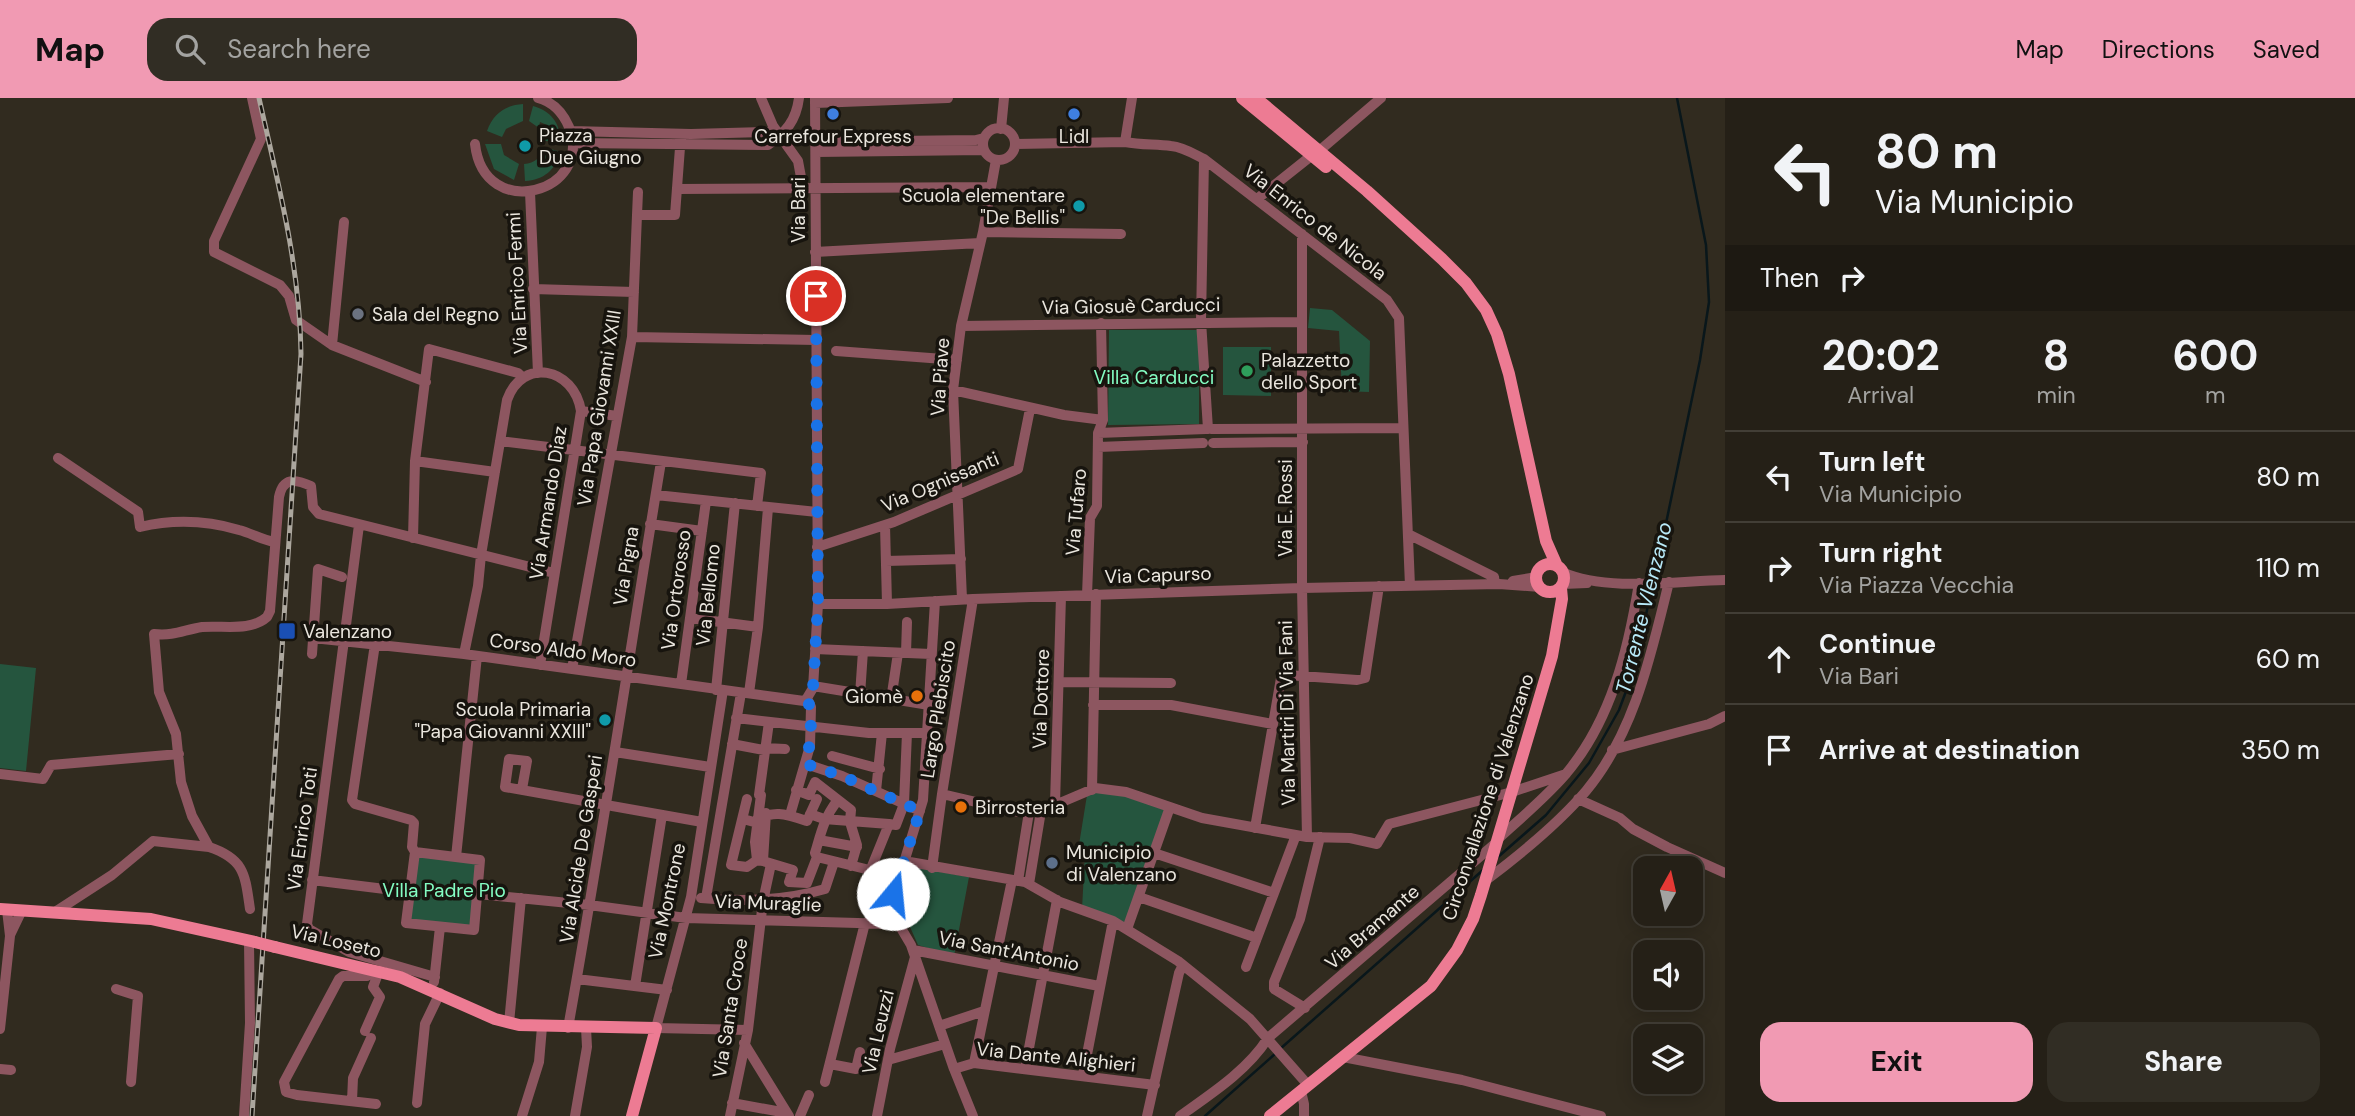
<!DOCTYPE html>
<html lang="en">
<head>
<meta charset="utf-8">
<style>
	:root { --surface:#252017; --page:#312d24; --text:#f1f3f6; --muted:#a3a3a1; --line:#423e36; --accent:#f19ab3 }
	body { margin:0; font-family:"DM Sans",sans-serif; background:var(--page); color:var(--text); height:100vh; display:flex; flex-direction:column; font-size:26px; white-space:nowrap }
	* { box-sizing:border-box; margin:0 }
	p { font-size:23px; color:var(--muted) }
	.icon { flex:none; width:38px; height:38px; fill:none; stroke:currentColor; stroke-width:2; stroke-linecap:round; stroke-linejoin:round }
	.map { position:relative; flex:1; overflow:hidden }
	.side { display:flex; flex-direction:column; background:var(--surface); width:630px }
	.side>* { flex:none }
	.top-card { background:#252017; color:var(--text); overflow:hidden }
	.needle { width:46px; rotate:8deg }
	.fabs { position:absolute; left:1633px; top:758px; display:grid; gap:14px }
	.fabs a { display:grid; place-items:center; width:70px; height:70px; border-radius:14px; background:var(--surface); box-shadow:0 4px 18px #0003,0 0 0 2px var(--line); font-size:35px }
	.pin { position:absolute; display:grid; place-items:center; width:60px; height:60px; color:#fff; margin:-30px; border:4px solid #fff; border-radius:50%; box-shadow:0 2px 7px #0007 }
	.me { position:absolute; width:77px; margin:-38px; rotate:17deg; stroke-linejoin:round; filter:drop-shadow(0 0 5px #0008) }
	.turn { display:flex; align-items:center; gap:24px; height:147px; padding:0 35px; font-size:32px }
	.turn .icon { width:91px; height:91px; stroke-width:2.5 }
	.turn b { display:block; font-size:49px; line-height:60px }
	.then { display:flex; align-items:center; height:66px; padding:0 35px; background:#0003; gap:14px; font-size:26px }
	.eta { display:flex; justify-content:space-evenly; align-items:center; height:119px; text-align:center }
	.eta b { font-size:42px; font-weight:700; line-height:49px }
	.action { display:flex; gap:14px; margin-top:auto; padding:14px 35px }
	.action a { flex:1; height:80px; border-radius:21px; background:var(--accent); color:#111; font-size:28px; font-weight:700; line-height:80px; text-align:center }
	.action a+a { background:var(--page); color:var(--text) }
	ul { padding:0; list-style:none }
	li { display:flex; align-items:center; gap:21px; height:91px; padding:0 35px; border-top:2px solid var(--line) }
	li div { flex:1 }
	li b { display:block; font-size:26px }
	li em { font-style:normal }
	header { display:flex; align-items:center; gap:42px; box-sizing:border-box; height:98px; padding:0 35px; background:var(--accent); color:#111 }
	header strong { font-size:33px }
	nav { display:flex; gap:38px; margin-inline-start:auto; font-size:24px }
	.search { width:490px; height:63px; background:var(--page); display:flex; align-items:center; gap:18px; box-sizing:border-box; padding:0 24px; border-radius:21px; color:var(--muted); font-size:26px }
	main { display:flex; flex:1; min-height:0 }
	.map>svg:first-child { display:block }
	.green { fill:#25553e }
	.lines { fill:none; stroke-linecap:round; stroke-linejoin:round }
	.stream { stroke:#09171b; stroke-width:2.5 }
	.minor { stroke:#8d5660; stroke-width:10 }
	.major { stroke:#ed7b93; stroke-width:12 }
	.rail-casing { stroke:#aca79e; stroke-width:5 }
	.rail { stroke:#17140e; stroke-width:2.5; stroke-dasharray:8; stroke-linecap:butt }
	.major-bridge { stroke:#ed7b93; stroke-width:12 }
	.route { stroke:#1a73e8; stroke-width:12; stroke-dasharray:0 21.6 }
	.shop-dot { fill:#3f7fe0; stroke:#17140e; stroke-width:2.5 }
	.culture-dot { fill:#0f9aa8; stroke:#17140e; stroke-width:2.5 }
	.worship-dot { fill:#6b7280; stroke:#17140e; stroke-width:2.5 }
	.leisure-dot { fill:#2e9e5b; stroke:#17140e; stroke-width:2.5 }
	.transit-dot { fill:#1a4fb4; stroke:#17140e; stroke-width:2.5 }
	.food-dot { fill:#e8710a; stroke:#17140e; stroke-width:2.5 }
	.service-dot { fill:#5c6f8a; stroke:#17140e; stroke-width:2.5 }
	.labels { text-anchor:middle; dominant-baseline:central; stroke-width:7; stroke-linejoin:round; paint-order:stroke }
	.poi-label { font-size:19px; fill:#eae6de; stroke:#17140e; text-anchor:start }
	.street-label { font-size:19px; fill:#eae6de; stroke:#17140e }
	.park-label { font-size:19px; fill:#84fdc3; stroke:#17140e }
	.water-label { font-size:21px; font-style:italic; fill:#b8eaf9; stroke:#17140e }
</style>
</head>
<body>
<header>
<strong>Map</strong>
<div class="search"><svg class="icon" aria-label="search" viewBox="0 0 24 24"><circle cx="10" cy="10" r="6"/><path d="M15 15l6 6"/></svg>Search here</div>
<nav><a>Map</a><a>Directions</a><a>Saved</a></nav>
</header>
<main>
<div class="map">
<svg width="1725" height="1018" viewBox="0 0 1725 1018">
	<rect width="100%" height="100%" fill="#312b1f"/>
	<path class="green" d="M523 6V23L506 31 502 39 487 33C493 16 505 7 523 6Z
		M533 8C551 13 560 25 561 44L545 43 542 32 548 31 547 27 540 24 539 30 529 23Z
		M485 46H501L504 57 519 66 514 82 494 71Z
		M544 49 561 54C555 72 544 82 525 83L524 66C535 65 541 60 544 49Z
		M1310 210 1332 212 1370 243 1369 294 1342 293 1339 233 1308 230Z
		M1109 232H1199V326L1108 327Z
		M1223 249H1271V298L1223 297Z
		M0 566 36 570 26 673 0 670Z
		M1095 690 1170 709 1127 831 1082 811 1085 755 1078 753 1087 697Z
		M415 754 480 762 474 832 406 825Z
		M907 768 969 779 954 858 918 847 899 804 896 791Z"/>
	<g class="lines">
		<path class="stream" d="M1654 483 1700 262 1709 204 1706 147 1677 0
			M1498 759 1546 717 1589 665 1619 612 1634 572 1652 489
			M1280 951 1483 772
			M1205 1018 1276 955"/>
		<path class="minor" d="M252 0 261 41 214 143V154L280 187 289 198 296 222 332 247 426 284
			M761 0 773 28 798 63 803 90
			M815 5 948 0
			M983 46a16 16 0 1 1 32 0a16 16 0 1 1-32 0Z
			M1001 31 1004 0
			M571 33 691 36 768 34 780 39
			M816 44 976 42 984 40
			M1125 44 1132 0
			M573 45 768 47C786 34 796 23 799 0
			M475 46C484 126 595 94 569 29 563 15 553 4 538 0
			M1015 46 1125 44C1141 47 1156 46 1171 48 1183 49 1194 56 1204 61L1387 202 1399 220 1410 488
			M1319 53 1381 0
			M816 54 984 52
			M1204 61 1201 223 1208 331
			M677 91 991 89
			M530 94 538 275
			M1257 101 1311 58
			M637 117 638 94
			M983 134 1121 136
			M1302 136V490L1307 739
			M815 154 980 145
			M533 191 634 194
			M961 228 1301 224
			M632 239 816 242
			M332 247 344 124
			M836 253 957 262
			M953 292 1064 317 1103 322
			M581 313 617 318
			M1211 331 1403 330
			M1098 335 1206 331
			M500 343 761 375 757 408
			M1213 345 1303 344
			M1098 349 1203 345
			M58 360 138 414 140 429C174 421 205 422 239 432 251 435 262 442 275 444
			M415 363 495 374
			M656 397 817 414
			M650 426 702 433
			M359 427 307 826 309 831 349 854 435 879
			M885 427 887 506
			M1408 436 1494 479 1495 486
			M413 440 415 363 429 251 518 275 523 280
			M817 449 894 424 1018 371 1030 311
			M886 463 961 461
			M1562 474C1607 494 1676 483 1725 482
			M1513 483 1537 479
			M1563 486 1587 485
			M1087 497 1090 420 1097 408 1098 335 1103 322 1101 225
			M962 501 953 292 961 228 983 134 996 62
			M818 506H887L973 501 1302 490 1499 486 1540 489
			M690 520 758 529
			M313 540 464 556 782 600 804 603 807 600
			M375 546 352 702 355 706 411 722 414 725 412 749 415 754 406 825 474 832 480 762 415 754
			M815 551 931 556
			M906 555 907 524
			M312 556 318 471 342 479
			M464 556 478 488 481 457 507 302C522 259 574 269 581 313L540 567
			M572 571 632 239 637 117H675L681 36
			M1060 584 1171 585
			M681 586 706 403
			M813 588 929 607
			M716 592 735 405
			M723 592 691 799 656 930 748 932
			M749 595 758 529 768 410
			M860 597 863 553
			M807 600 813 590 818 506 815 0
			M891 602 898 555
			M1093 607H1171L1273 626
			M736 620 869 635H927
			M732 646 764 652
			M764 650 785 651
			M1612 652 1709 626 1725 618
			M615 654 710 669
			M832 658 880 671
			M806 666 842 678 920 713
			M0 676 43 681 51 667 179 656
			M522 691 527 663 509 661 505 689 702 724
			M796 692 809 697 815 684 851 712 850 724 857 747 851 768
			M1092 692 1096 496
			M876 693 882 635
			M942 696 1018 714 1041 713 1095 690 1126 694 1202 720 1307 739 1350 740 1377 746 1389 726 1512 694 1566 676
			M747 701 731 767 747 769 757 762 763 763
			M1578 701 1620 720 1633 731 1667 749 1725 775
			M1055 706 1061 498
			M766 715 763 763 793 772 789 784 807 785 817 759 815 755C821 735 824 720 837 703
			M810 716 824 721 889 726
			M790 717 810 648 811 609 807 600
			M743 721 754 724C772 711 786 716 807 723L817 701
			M1255 730 1281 580 1287 577 1357 582 1365 580 1379 488
			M1499 740C1522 719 1545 700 1565 677 1611 623 1628 553 1639 485
			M819 742 857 749
			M1154 755 1274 795
			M456 759 477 558
			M817 759 898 779
			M757 762 755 744 761 697H759L769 624
			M904 763 1025 784 1060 804 1113 823 1178 863 1250 921 1308 987
			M932 770 942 696 973 501
			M870 773 889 726 896 727 904 706 907 635
			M312 782 409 794
			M1018 783 1029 714
			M1485 783C1521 756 1557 727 1586 693 1635 634 1651 556 1669 484
			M1029 786 1041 713
			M478 796 589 807 686 820 892 826
			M1139 799 1257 840
			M701 800C743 804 784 803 825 791L834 764
			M706 800 741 595
			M250 811C245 777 245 761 209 749L192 718 181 684 176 636 159 594 154 536C175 538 183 532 202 529 223 527 250 534 267 519L270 513 279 399C283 379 295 381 311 388L313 409 319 416 554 475
			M888 820a6 6 0 1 1 12 0a6 6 0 1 1-12 0Z
			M55 814 112 777 153 743 209 749
			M888 817 923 702 935 503
			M898 825 911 847 954 971 973 1018
			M1127 831 1170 709
			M10 837 22 812
			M913 852 1099 888
			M1246 869 1296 737
			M374 872 367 878H343L339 881 284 984 286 994 297 997 376 1006
			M577 881 667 892
			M434 884 440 829
			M635 888 662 717
			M116 891 138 898 131 984
			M1305 910 1274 891V884L1300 821 1320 739
			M509 925 521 800
			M939 928 984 913
			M568 930C602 741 630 552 661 364
			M0 931 10 838 7 812
			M365 933 380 899 373 889 379 873
			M744 945 789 1018
			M1343 959 1462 982 1601 1018
			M888 962 945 946
			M974 965 1012 782
			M830 966 856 971 860 954
			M0 971 11 972
			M954 971 974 965 1155 987
			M1025 971 1057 802
			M1083 977 1113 823
			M825 984 865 825
			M1301 993 1304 1006V1018
			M352 1003 353 980 371 940
			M417 1005 425 926 440 895
			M732 1005 787 1015
			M244 1018 250 925 249 843
			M522 1018 539 964 542 929
			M575 1018 587 949 586 930
			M730 1018 748 932 763 803 771 766
			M800 1018 809 997
			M877 1018 890 951 915 859
			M1147 1018 1179 875 1183 867
			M1180 1018C1211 996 1248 972 1268 940L1497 744"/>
		<path class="major" d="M1242 0 1326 69
			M1256 0 1367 93 1442 161 1466 185 1486 212 1497 236 1509 276 1546 443 1557 468
			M1536 480a14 14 0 1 1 28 0a14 14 0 1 1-28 0Z
			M0 811 151 821 255 844
			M275 849 400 879 495 921 519 927 656 930 632 1018
			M1270 1018 1431 888 1457 852 1473 821 1481 797 1552 558 1562 501 1561 490"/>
		<defs>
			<path id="rail" d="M252 1018 301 256C300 168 278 85 259 0"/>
		</defs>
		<use href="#rail" class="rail-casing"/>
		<use href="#rail" class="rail"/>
		<path class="major-bridge" d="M255 844 275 849"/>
	</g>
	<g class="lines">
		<path class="route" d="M816 198 818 506 813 590 807 600C814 617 810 648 806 666L842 678 920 713 893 796"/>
	</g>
	<g class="shop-dot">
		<circle cx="833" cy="16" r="7"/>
		<circle cx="1074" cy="16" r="7"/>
	</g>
	<g class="culture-dot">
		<circle cx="525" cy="48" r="7"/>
		<circle cx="1079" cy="108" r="7"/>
		<circle cx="605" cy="622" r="7"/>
	</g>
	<circle class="worship-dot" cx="358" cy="216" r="7"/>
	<circle class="leisure-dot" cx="1247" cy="273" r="7"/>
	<rect class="transit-dot" x="278" y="524" width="18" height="18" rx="3.5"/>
	<g class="food-dot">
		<circle cx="917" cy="598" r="7"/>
		<circle cx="961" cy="709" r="7"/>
	</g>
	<circle class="service-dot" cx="1052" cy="765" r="7"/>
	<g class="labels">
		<g class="poi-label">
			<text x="539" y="37">Piazza<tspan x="539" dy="22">Due Giugno</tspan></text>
			<text x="833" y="38" text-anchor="middle">Carrefour Express</text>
			<text x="1074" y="38" text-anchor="middle">Lidl</text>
			<text x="1065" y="97" text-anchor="end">Scuola elementare<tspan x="1065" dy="22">"De Bellis"</tspan></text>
			<text x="372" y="216">Sala del Regno</text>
			<text x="1261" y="262">Palazzetto<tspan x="1261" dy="22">dello Sport</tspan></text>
			<text x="303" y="533">Valenzano</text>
			<text x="903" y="598" text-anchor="end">Giomè</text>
			<text x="591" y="611" text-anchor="end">Scuola Primaria<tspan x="591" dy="22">"Papa Giovanni XXIII"</tspan></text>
			<text x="975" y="709">Birrosteria</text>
			<text x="1066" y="754">Municipio<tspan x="1066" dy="22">di Valenzano</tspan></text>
		</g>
		<g class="street-label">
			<text transform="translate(798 112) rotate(-90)">Via Bari</text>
			<text transform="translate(1315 124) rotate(38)">Via Enrico de Nicola</text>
			<text transform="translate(517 185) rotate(-93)">Via Enrico Fermi</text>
			<text transform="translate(1131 208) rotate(-1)">Via Giosuè Carducci</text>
			<text transform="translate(940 279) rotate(-86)">Via Piave</text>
			<text transform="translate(599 310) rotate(-81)">Via Papa Giovanni XXIII</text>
			<text transform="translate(940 384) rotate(-23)">Via Ognissanti</text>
			<text transform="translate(548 405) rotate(-81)">Via Armando Diaz</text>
			<text transform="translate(1285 410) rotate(-90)">Via E. Rossi</text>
			<text transform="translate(1076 414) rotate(-85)">Via Tufaro</text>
			<text transform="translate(626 468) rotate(-81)">Via Pigna</text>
			<text transform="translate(1158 477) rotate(-2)">Via Capurso</text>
			<text transform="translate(676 492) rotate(-82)">Via Ortorosso</text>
			<text transform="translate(708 497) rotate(-84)">Via Bellomo</text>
			<text transform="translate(563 552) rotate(8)">Corso Aldo Moro</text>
			<text transform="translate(1041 601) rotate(-88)">Via Dottore</text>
			<text transform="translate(938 611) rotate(-81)">Largo Plebiscito</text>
			<text transform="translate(1287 615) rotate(-91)">Via Martiri Di Via Fani</text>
			<text transform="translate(1488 699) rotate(-72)">Circonvallazione di Valenzano</text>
			<text transform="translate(302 731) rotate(-82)">Via Enrico Toti</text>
			<text transform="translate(581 751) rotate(-81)">Via Alcide De Gasperi</text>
			<text transform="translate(667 803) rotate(-78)">Via Montrone</text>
			<text transform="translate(768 805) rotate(2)">Via Muraglie</text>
			<text transform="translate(1372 829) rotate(-41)">Via Bramante</text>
			<text transform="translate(336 843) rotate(13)">Via Loseto</text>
			<text transform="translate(1009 853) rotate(11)">Via Sant'Antonio</text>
			<text transform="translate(730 910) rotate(-81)">Via Santa Croce</text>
			<text transform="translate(878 934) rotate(-77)">Via Leuzzi</text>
			<text transform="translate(1056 959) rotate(6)">Via Dante Alighieri</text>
		</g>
		<g class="park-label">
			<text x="1154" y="279">Villa Carducci</text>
			<text x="444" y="792">Villa Padre Pio</text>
		</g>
		<g class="water-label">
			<text transform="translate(1644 510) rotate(-76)">Torrente Vlenzano</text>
		</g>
	</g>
</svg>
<div class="fabs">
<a><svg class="needle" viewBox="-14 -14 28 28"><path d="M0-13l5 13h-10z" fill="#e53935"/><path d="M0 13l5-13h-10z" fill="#a3a3a1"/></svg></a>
<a><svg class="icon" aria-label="sound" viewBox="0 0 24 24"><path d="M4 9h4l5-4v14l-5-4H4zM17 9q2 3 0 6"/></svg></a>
<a><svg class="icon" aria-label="layers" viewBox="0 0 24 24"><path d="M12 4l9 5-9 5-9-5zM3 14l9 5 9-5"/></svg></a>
</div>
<div class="pin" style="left:816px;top:198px;background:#d93025"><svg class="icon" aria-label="arrive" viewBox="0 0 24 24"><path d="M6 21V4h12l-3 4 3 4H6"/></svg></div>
<svg class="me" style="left:893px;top:796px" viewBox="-20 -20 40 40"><circle r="19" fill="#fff"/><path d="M0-13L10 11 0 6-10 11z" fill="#1a73e8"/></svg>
</div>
<section class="side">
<div class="top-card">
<div class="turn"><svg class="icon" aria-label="left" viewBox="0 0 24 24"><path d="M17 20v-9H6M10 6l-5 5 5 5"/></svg><div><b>80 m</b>Via Municipio</div></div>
<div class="then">Then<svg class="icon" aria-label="right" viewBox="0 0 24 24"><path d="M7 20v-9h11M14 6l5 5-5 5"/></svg></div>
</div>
<div class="eta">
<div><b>20:02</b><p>Arrival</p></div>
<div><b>8</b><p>min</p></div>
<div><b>600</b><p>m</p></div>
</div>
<ul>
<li><svg class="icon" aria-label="left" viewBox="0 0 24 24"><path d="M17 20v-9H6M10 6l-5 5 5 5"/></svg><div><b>Turn left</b><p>Via Municipio</p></div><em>80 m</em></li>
<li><svg class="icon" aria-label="right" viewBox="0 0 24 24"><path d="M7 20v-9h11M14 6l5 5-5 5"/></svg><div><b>Turn right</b><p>Via Piazza Vecchia</p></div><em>110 m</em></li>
<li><svg class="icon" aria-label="ahead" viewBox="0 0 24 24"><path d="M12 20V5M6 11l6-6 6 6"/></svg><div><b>Continue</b><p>Via Bari</p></div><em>60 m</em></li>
<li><svg class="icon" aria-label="arrive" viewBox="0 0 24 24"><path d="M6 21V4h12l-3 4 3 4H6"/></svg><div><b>Arrive at destination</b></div><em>350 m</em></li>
</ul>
<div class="action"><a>Exit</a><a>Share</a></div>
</section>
</main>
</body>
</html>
